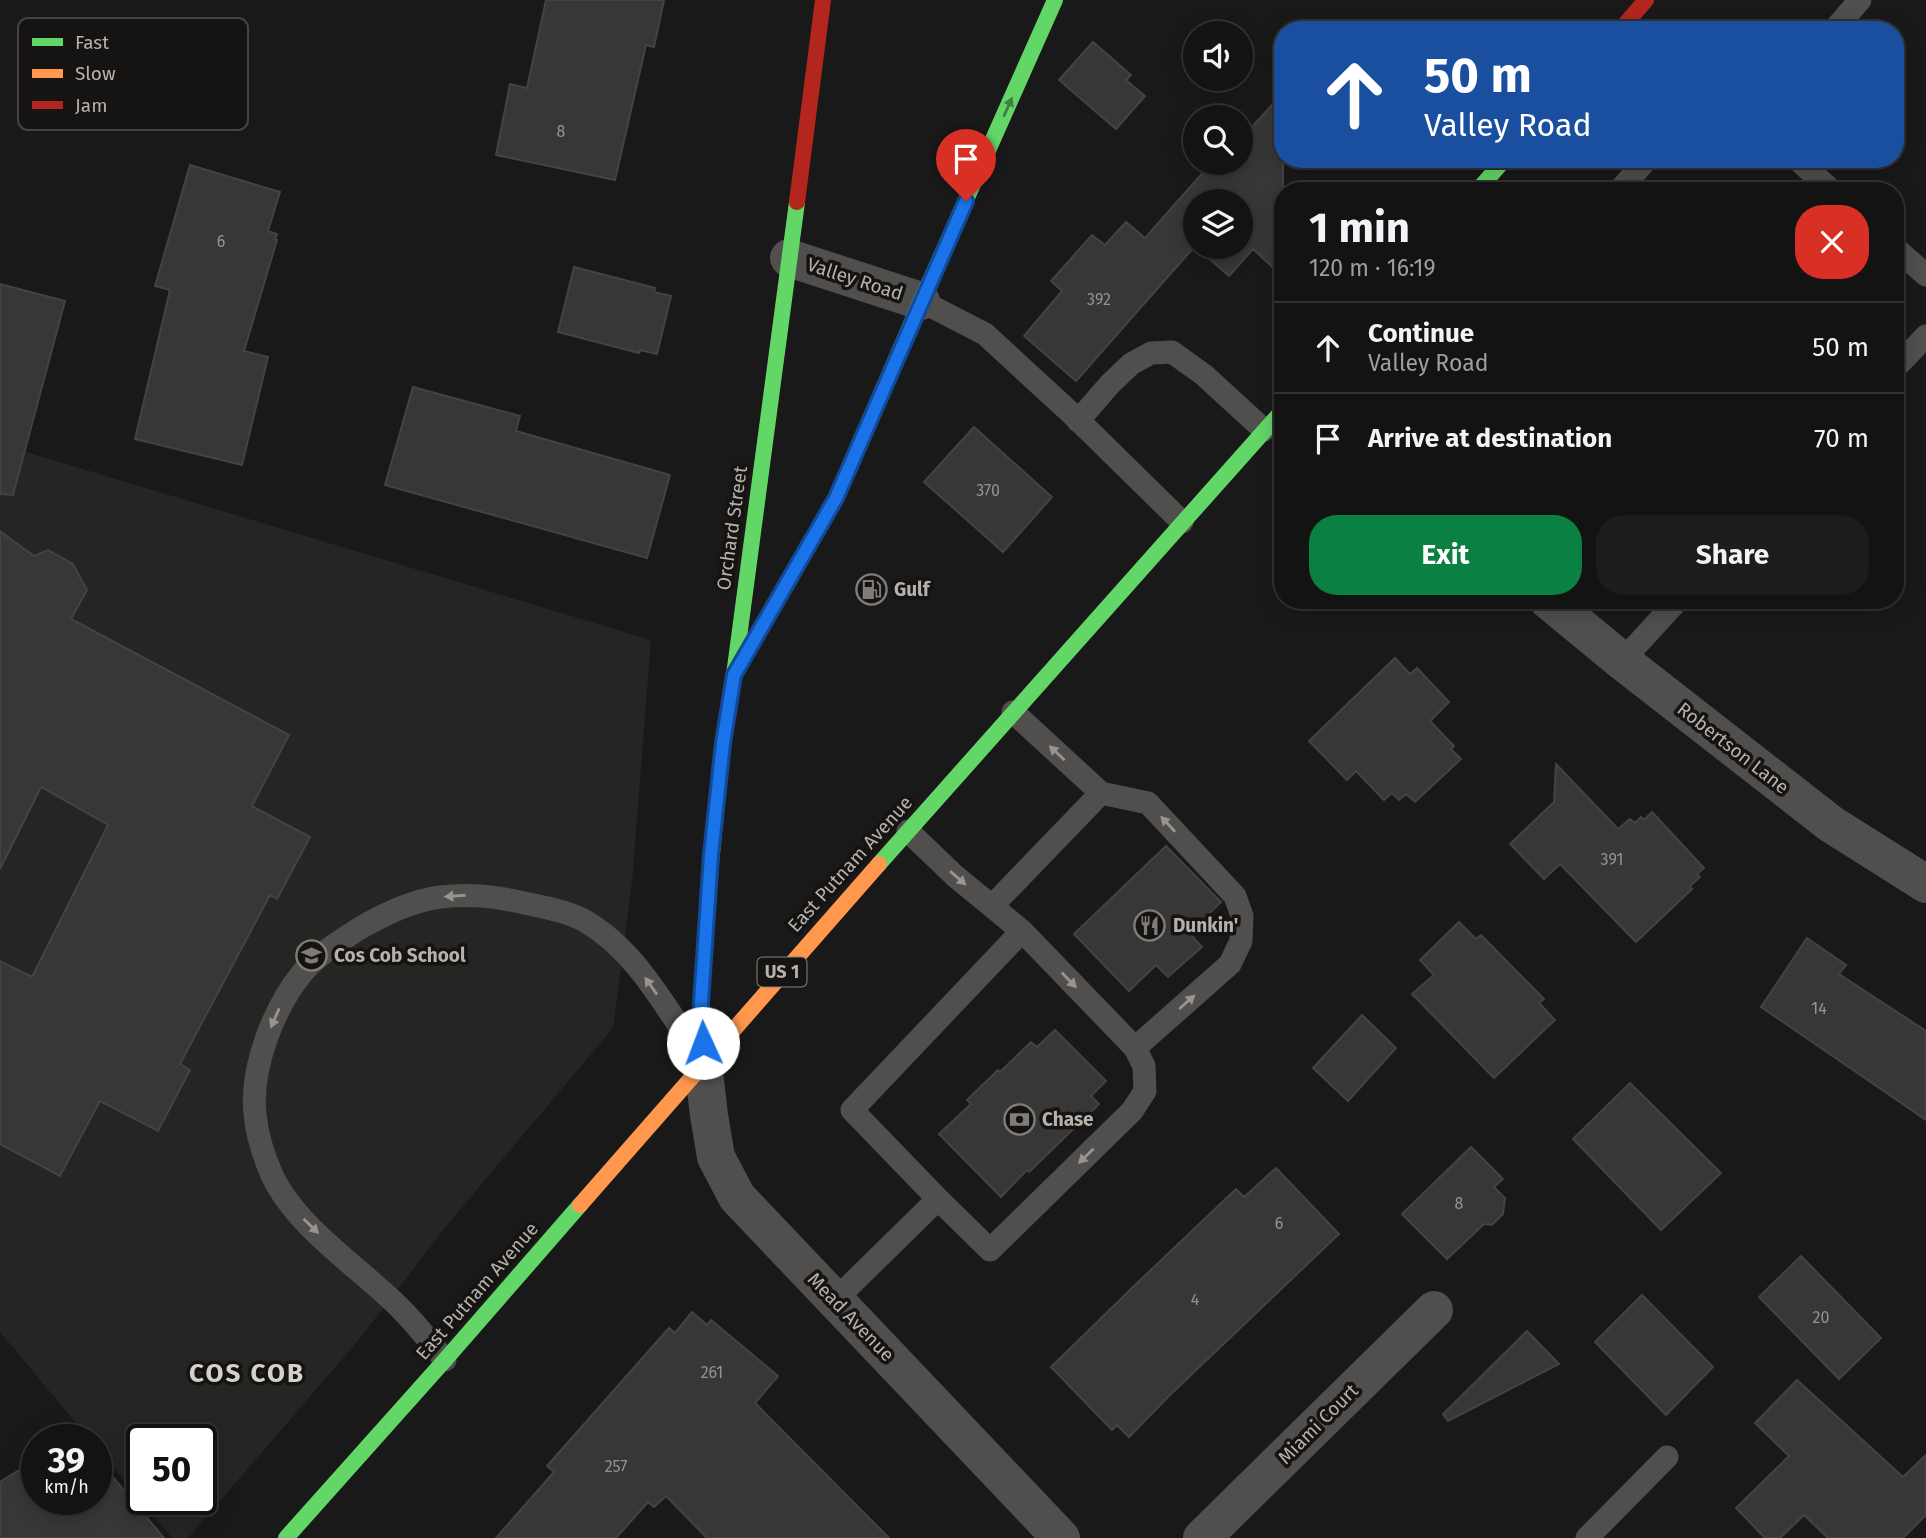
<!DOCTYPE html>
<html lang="en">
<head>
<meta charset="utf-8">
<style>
	:root { --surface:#131313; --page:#1c1c1c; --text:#f1f3f6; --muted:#9d9ea0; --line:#323233; --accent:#0b8043 }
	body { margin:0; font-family:"Fira Sans",sans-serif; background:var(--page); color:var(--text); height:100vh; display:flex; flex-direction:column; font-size:26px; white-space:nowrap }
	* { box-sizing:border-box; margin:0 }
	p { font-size:23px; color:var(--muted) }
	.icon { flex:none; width:38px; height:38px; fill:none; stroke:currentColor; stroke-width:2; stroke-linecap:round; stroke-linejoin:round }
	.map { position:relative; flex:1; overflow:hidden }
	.drawer { position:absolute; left:1274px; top:182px; width:630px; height:427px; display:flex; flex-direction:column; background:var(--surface); border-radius:28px; box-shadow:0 4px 18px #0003,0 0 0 2px var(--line) }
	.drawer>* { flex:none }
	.top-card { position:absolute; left:1274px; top:21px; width:630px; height:147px; border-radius:28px; box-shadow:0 4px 18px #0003,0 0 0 2px var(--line); background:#1a4fa0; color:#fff; overflow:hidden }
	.fabs { position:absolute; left:1183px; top:21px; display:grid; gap:14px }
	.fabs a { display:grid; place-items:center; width:70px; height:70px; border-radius:50%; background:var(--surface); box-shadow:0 4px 18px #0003,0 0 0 2px var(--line); font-size:35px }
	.speed { position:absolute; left:21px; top:1424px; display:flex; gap:14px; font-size:35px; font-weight:700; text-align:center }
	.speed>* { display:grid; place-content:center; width:91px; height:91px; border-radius:50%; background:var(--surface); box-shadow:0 4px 18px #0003,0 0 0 2px var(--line); line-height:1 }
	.speed small { font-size:18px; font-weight:400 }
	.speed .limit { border:4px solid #111; border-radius:10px; background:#fff; color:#111 }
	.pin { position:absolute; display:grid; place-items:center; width:60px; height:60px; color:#fff; margin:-72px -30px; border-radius:50% 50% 50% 0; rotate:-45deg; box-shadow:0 0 7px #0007 }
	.pin .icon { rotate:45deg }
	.me { position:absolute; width:77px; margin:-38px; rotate:358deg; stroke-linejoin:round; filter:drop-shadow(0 0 5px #0008) }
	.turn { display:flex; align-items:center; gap:24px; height:147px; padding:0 35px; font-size:32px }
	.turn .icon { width:91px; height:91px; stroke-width:2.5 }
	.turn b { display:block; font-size:49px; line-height:60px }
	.round { display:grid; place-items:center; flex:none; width:74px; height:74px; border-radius:28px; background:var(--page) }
	.headline { display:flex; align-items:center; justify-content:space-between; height:119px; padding:0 35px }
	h1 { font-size:42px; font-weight:700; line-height:52px }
	.button { display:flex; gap:14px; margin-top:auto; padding:14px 35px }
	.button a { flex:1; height:80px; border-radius:28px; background:var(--accent); color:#fff; font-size:28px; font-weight:700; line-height:80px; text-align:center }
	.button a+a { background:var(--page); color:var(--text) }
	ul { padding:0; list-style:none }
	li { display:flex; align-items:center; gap:21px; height:91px; padding:0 35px; border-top:2px solid var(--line) }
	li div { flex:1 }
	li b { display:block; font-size:26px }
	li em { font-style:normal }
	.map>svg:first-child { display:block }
	.built { fill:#252523; fill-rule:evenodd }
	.building { fill:#383737; stroke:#454341; stroke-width:2 }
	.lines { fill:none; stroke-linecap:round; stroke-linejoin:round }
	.lane { stroke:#514f4d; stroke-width:23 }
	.street { stroke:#514f4d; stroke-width:38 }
	.fast { stroke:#63d668; stroke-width:16 }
	.slow { stroke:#ff974d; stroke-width:16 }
	.jam { stroke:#b3261e; stroke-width:16 }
	.oneway { fill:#407f42 }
	.oneway2 { fill:#99948f }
	.route-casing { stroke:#114b97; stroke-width:18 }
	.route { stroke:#1a73e8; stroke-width:12 }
	.labels { text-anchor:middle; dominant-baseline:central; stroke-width:7; stroke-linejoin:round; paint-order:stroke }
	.number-label { font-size:16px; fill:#98928e }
	.shield { fill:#151413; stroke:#87827d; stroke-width:2 }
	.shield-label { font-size:18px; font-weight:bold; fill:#b8b1ab }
	.street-label { font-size:19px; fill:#b8b1ab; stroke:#151413 }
	.poi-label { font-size:19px; font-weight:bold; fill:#b8b1ab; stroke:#151413; text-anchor:start }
	.district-label { font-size:26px; font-weight:bold; letter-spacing:2px; fill:#d5d0cb; stroke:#151413 }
	.key { fill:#151413; stroke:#464341; stroke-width:2 }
	.key-label { font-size:19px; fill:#b8b1ab }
</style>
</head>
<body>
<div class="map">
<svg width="1926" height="1538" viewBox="0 0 1926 1538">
	<rect width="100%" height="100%" fill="#191919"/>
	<path class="built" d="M0 444 651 640 632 882 613 1028 448 1224 357 1342 188 1538H172L96 1447V1440H90L0 1332ZM142 1440H201V1500H142Z"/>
	<path class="building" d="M546 0H664L654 47 646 45 615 180 496 155 510 84 527 88Z
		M1093 42 1131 75 1126 80 1145 96 1116 129 1059 80Z
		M1283 93V277L1253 249 1229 276 1196 247H1241V201H1195V246L1076 381 1024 336 1062 291 1051 281 1092 235 1105 245 1126 222 1145 238 1206 169 1210 172 1219 163H1241V139Z
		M190 165 280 192 268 231 277 234 275 239 277 240 244 351 268 357 242 465 135 439 170 290 155 286Z
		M574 267 655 288 654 292 671 296 657 354 640 350 639 353 558 332Z
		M0 284 65 301 13 495 0 494Z
		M413 387 520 416 516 431 670 475 647 558 385 485Z
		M974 427 1052 497 1003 552 924 482Z
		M0 531 34 556 48 550 73 564 87 590 71 619 289 735 252 806 310 837 277 899 270 895 180 1064 190 1070 158 1131 100 1101 60 1176 0 1144V961L32 977 108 825 41 787 0 869Z
		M1395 658 1410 674 1417 668 1449 702 1430 721 1454 746 1451 749 1461 759 1415 802 1406 794 1399 800 1392 793 1384 800 1356 771 1347 780 1309 741Z
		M1556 764 1618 829 1630 819 1635 823 1641 817 1644 820 1652 812 1704 868 1697 874 1700 877 1690 886 1692 889 1636 942 1560 864 1544 879 1510 844 1554 802Z
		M1166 846 1221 902 1189 933 1202 947 1168 977 1156 965 1129 991 1074 934Z
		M1459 922 1476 939 1481 935 1544 999 1539 1003 1555 1020 1494 1078 1412 994 1434 975 1420 960Z
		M1807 938 1846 965 1839 974 1926 1031V1120L1761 1007Z
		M1362 1015 1396 1048 1348 1101 1313 1068Z
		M1055 1030 1106 1081 1091 1096 1099 1104 1029 1172 1027 1170 1001 1197 939 1134 971 1104 967 1100 998 1070 1000 1072 1031 1042 1037 1047Z
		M1630 1083 1721 1173 1661 1230 1573 1139Z
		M1471 1147 1503 1179 1494 1187 1505 1198 1503 1214 1492 1225 1484 1224 1447 1259 1402 1214Z
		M1276 1168 1339 1234 1170 1395 1129 1437 1117 1425 1112 1430 1051 1367 1133 1287 1236 1189 1244 1197Z
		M1801 1256 1881 1338 1839 1379 1759 1297Z
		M1642 1295 1713 1367 1666 1415 1595 1342Z
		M692 1312 707 1325 711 1320 778 1376 755 1403 889 1538H707L666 1496 654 1507 648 1502 616 1538H496L554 1472 547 1466 669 1328 675 1333Z
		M1527 1331 1559 1364 1448 1421 1443 1414Z
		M1797 1380 1903 1477 1926 1455V1515L1903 1538H1828L1804 1515 1780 1538H1765L1736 1508 1789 1456 1755 1423Z
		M96 1457 164 1538H0V1482L37 1459V1500H96Z"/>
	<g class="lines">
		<path class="lane" d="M1834 30 1860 0
			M1797 159 1832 191
			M1619 191 1647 159
			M1895 248 1926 275
			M921 301 985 334 1073 415 1182 522
			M1895 368 1926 336
			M1078 421 1110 384 1131 364 1151 353 1172 352 1204 375 1264 430
			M1622 661 1678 600
			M1013 712 1101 793 1148 803 1235 896 1242 916 1241 941 1230 964 1135 1048
			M908 831 955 876 1022 931 1135 1048 1144 1066 1145 1091 1132 1111 990 1250 938 1199
			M992 906 1101 793
			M835 1300 938 1199 852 1110 1022 931
			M445 1360C430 1342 416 1324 400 1308 360 1268 295 1226 272 1175 264 1157 257 1135 255 1114 250 1068 274 1007 303 972 317 955 339 942 357 930 382 915 411 901 440 897 472 893 499 897 529 904 548 908 569 912 585 921 637 951 666 1009 700 1057
			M1587 1538 1667 1457"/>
		<path class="street" d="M789 258 921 301
			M1548 600 1622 661 1831 824 1926 884
			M703 1063 709 1115 716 1157 737 1197 1061 1538
			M1202 1538 1434 1310"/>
		<path class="fast" d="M1477 191 1505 159
			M743 658 836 498 921 301 1055 0
			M879 864 1283 410
			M708 893 723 743 734 675 797 202
			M286 1538 445 1360 580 1205"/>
		<path class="slow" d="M580 1205 879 864"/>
		<path class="jam" d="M1620 30 1646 0
			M797 202 823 0
			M703 1063 701 1004 708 893"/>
	</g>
	<defs><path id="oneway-solid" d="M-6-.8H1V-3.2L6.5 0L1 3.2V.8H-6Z" transform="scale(1.75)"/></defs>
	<use class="oneway" href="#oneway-solid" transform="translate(1008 107) rotate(-66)"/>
	<g class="oneway2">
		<use href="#oneway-solid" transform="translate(1057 753) rotate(-137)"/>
		<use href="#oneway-solid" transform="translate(1168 824) rotate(-133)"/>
		<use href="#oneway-solid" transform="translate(958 878) rotate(41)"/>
		<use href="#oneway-solid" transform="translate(455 896) rotate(176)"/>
		<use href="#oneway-solid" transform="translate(1069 980) rotate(46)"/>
		<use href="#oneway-solid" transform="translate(651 986) rotate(-125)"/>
		<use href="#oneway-solid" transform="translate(1187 1002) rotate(-42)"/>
		<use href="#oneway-solid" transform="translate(275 1018) rotate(114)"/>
		<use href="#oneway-solid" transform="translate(1086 1156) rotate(136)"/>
		<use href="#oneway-solid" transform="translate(311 1226) rotate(44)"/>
	</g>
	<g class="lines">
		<defs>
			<path id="route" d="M703 1043 701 1003 711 855 723 743 734 675 836 498 966 201"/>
		</defs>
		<use href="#route" class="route-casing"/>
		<use href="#route" class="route"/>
	</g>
	<defs>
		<symbol id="fuel-ring" viewBox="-11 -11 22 22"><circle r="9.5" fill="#151413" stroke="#807c78" stroke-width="1.5"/><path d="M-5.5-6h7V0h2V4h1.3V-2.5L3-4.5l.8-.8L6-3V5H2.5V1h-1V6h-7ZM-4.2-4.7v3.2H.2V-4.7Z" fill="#807c78"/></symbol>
		<symbol id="restaurant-ring" viewBox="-11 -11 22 22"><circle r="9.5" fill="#151413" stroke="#807c78" stroke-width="1.5"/><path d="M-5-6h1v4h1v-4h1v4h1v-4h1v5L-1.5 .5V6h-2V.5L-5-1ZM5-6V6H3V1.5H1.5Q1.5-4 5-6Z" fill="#807c78"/></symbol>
		<symbol id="school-ring" viewBox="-11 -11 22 22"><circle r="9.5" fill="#151413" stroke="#807c78" stroke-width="1.5"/><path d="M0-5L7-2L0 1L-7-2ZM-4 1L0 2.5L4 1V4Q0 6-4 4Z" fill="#807c78"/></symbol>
		<symbol id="bank-ring" viewBox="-11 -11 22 22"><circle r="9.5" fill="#151413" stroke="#807c78" stroke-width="1.5"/><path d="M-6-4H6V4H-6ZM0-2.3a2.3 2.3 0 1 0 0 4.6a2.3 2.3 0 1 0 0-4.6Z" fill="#807c78"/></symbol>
	</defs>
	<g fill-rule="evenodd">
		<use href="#fuel-ring" x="854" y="572" width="35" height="35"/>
		<use href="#restaurant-ring" x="1132" y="908" width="35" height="35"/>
		<use href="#school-ring" x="294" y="938" width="35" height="35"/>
		<use href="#bank-ring" x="1002" y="1102" width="35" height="35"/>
	</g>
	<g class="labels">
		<g class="number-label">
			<text x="561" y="131">8</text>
			<text x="221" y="241">6</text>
			<text x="1099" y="299">392</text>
			<text x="988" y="490">370</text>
			<text x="1612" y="859">391</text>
			<text x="1819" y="1008">14</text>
			<text x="1459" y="1203">8</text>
			<text x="1279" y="1223">6</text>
			<text x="1195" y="1299">4</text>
			<text x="1821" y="1317">20</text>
			<text x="712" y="1372">261</text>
			<text x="616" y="1466">257</text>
		</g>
		<rect class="shield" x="757.5" y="957.5" width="49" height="29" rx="5"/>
		<g class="shield-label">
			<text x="782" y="972">US 1</text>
		</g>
		<g class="street-label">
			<text transform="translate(855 279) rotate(18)">Valley Road</text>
			<text transform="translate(732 528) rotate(-82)">Orchard Street</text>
			<text transform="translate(1733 748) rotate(38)">Robertson Lane</text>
			<text transform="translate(850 864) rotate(-48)">East Putnam Avenue</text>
			<text transform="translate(477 1291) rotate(-49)">East Putnam Avenue</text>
			<text transform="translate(851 1317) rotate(46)">Mead Avenue</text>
			<text transform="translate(1318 1424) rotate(-45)">Miami Court</text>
		</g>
		<g class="poi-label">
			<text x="894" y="589">Gulf</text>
			<text x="1173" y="925">Dunkin'</text>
			<text x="334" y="955">Cos Cob School</text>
			<text x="1042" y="1119">Chase</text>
		</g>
		<g class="district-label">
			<text x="247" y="1373">COS COB</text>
		</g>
	</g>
	<rect x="18" y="18" width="230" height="112" rx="10" class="key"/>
	<rect x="32" y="38" width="31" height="8" fill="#63d668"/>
	<rect x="32" y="69" width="31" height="9" fill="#ff974d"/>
	<rect x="32" y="101" width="31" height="8" fill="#b3261e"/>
	<g class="key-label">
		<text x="75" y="49">Fast</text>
		<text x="75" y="80">Slow</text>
		<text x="75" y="112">Jam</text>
	</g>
</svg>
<div class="fabs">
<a><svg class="icon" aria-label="sound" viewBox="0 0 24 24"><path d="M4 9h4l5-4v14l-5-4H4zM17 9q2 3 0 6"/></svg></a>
<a><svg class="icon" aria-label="search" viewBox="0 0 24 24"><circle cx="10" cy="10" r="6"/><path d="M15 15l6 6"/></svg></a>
<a><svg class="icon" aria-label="layers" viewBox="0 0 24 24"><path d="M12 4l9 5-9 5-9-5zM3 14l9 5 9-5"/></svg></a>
</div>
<div class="speed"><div>39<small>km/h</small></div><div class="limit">50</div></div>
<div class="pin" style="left:966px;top:201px;background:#d93025"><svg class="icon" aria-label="arrive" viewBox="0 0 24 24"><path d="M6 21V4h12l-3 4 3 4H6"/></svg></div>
<svg class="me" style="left:703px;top:1043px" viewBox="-20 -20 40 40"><circle r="19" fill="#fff"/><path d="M0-13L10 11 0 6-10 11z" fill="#1a73e8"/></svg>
<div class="top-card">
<div class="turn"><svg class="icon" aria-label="ahead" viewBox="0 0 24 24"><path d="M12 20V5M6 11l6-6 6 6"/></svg><div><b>50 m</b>Valley Road</div></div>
</div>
<section class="drawer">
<div class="headline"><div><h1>1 min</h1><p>120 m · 16:19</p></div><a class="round" style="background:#d93025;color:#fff"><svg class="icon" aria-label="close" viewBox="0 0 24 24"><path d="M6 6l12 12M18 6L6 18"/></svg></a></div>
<ul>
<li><svg class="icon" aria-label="ahead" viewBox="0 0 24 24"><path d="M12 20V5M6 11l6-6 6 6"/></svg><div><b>Continue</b><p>Valley Road</p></div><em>50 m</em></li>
<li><svg class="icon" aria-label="arrive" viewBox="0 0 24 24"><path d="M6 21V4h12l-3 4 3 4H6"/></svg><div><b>Arrive at destination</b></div><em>70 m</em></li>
</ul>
<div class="button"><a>Exit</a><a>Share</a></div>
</section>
</div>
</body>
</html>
